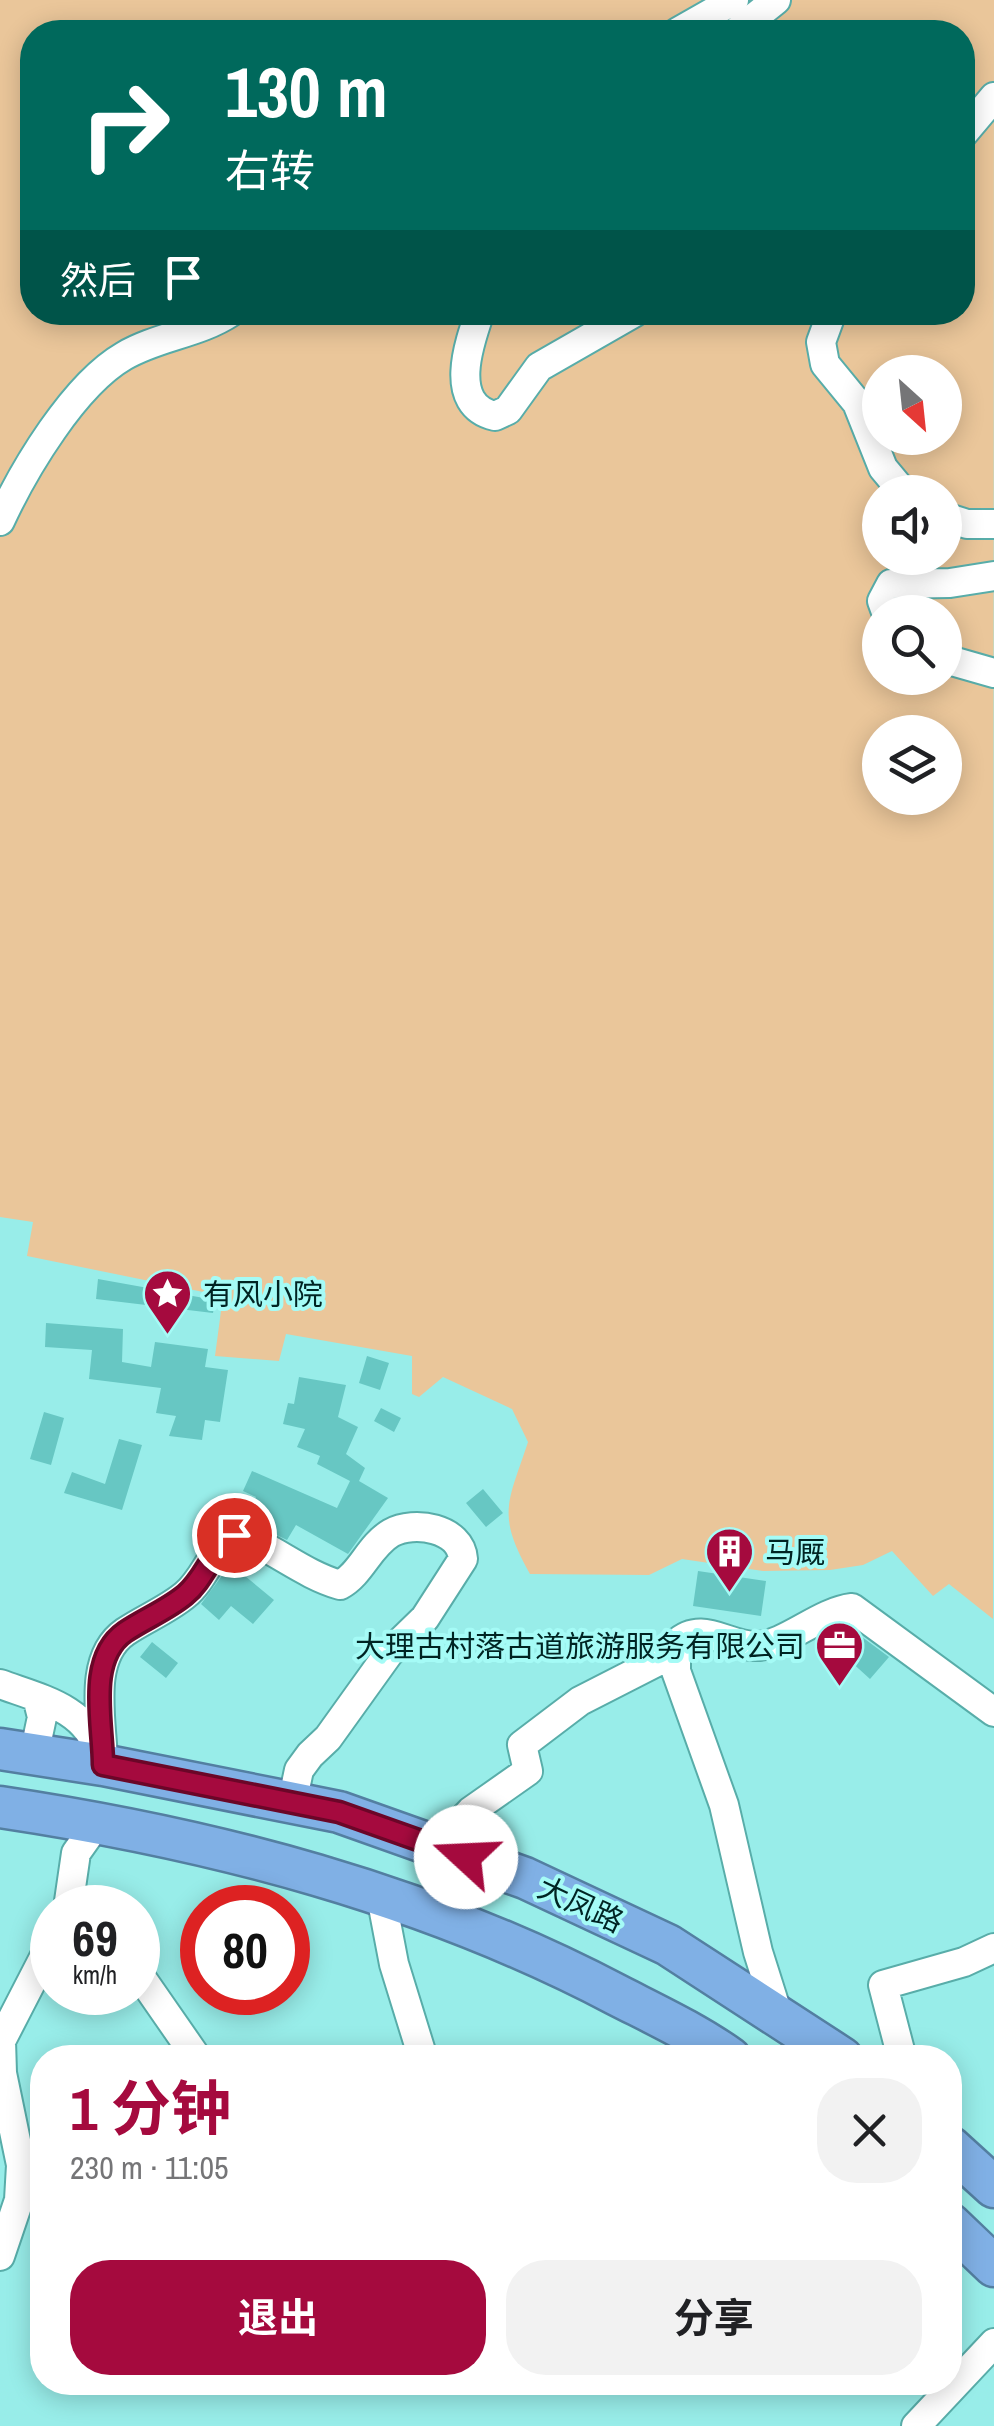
<!DOCTYPE html>
<html lang="zh">
<head>
<meta charset="utf-8">
<style>
	:root { --surface:#fff; --page:#f2f2f2; --text:#202124; --muted:#757577; --accent:#a50a3e }
	body { margin:0; font-family:"Archivo Narrow","Noto Sans SC",sans-serif; background:var(--page); color:var(--text); height:100vh; display:flex; flex-direction:column; font-size:38px; white-space:nowrap }
	* { box-sizing:border-box; margin:0 }
	p { font-size:32px; color:var(--muted) }
	.icon { flex:none; width:55px; height:55px; fill:none; stroke:currentColor; stroke-width:2; stroke-linecap:round; stroke-linejoin:round }
	.map { position:relative; flex:1; overflow:hidden }
	.drawer { position:absolute; left:30px; top:2045px; width:932px; height:350px; display:flex; flex-direction:column; background:var(--surface); border-radius:40px; box-shadow:0 5px 25px #0003 }
	.drawer>* { flex:none }
	.banner { position:absolute; left:20px; top:20px; width:955px; height:305px; border-radius:40px; box-shadow:0 5px 25px #0003; background:#00695c; color:#fff; overflow:hidden }
	.needle { width:65px; rotate:153deg }
	.fabs { position:absolute; left:862px; top:355px; display:grid; gap:20px }
	.fabs a { display:grid; place-items:center; width:100px; height:100px; border-radius:50%; background:var(--surface); box-shadow:0 5px 25px #0003; font-size:50px }
	.speed { position:absolute; left:30px; top:1885px; display:flex; gap:20px; font-size:50px; font-weight:700; text-align:center }
	.speed>* { display:grid; place-content:center; width:130px; height:130px; border-radius:50%; background:var(--surface); box-shadow:0 5px 25px #0003; line-height:1 }
	.speed small { font-size:25px; font-weight:400 }
	.speed .limit { border:15px solid #d22; background:#fff; color:#111 }
	.pin { position:absolute; display:grid; place-items:center; width:85px; height:85px; color:#fff; margin:-42px; border:5px solid #fff; border-radius:50%; box-shadow:0 2px 10px #0007 }
	.me { position:absolute; width:110px; margin:-55px; rotate:290deg; stroke-linejoin:round; filter:drop-shadow(0 0 8px #0008) }
	.turn { display:flex; align-items:center; gap:35px; height:210px; padding:0 40px; font-size:45px }
	.turn .icon { width:130px; height:130px; stroke-width:2.5 }
	.turn b { display:block; font-size:70px; line-height:85px }
	.then { display:flex; align-items:center; height:95px; padding:0 40px; background:#0003; gap:20px; font-size:38px }
	.round { display:grid; place-items:center; flex:none; width:105px; height:105px; border-radius:40px; background:var(--page) }
	.head { display:flex; align-items:center; justify-content:space-between; height:170px; padding:0 40px }
	h1 { font-size:60px; font-weight:700; line-height:75px; color:var(--accent) }
	.primary-button { display:flex; gap:20px; margin-top:auto; padding:20px 40px }
	.primary-button a { flex:1; height:115px; border-radius:40px; background:var(--accent); color:#fff; font-size:40px; font-weight:700; line-height:115px; text-align:center }
	.primary-button a+a { background:var(--page); color:var(--text) }
	.map>svg:first-child { display:block }
	.green { fill:#eac69a; fill-rule:evenodd }
	.building { fill:#67c7c3 }
	.lines { fill:none; stroke-linecap:round; stroke-linejoin:round }
	.minor-casing { stroke:#58ada9; stroke-width:32 }
	.highway-casing { stroke:#537fa1; stroke-width:45 }
	.minor { stroke:#fff; stroke-width:28 }
	.highway { stroke:#80b0e5; stroke-width:40 }
	.route-casing { stroke:#6b0628; stroke-width:25 }
	.route { stroke:#a50a3e; stroke-width:18 }
	.labels { text-anchor:middle; dominant-baseline:central; stroke-width:8; stroke-linejoin:round; paint-order:stroke }
	.poi-label { font-size:30px; fill:#002423; stroke:#a5fbf6; text-anchor:start }
	.street-label { font-size:30px; fill:#002423; stroke:#a5fbf6 }
</style>
</head>
<body>
<div class="map">
<svg width="994" height="2426" viewBox="0 0 994 2426">
	<rect width="100%" height="100%" fill="#98ede9"/>
	<path class="green" d="M0 0H994L993 1619 949 1584 933 1596 892 1551 863 1565 830 1570 763 1571 682 1559 649 1575 530 1574C496 1514 508 1503 528 1442L512 1409 443 1377 419 1397 412 1394V1356L286 1334 279 1361 215 1356 223 1296 27 1256 33 1222 0 1217ZM32 32H962V312H32ZM880 372H945V438H880ZM880 492H945V558H880ZM880 612H945V678H880ZM880 732H945V798H880Z"/>
	<path class="building" d="M98 1279 215 1300 213 1313 96 1299Z
		M46 1323 123 1329 122 1362 151 1367 155 1342 208 1349 205 1367 228 1370 220 1422 205 1420 202 1440 169 1436 176 1416 156 1413 161 1388 89 1379 92 1350 45 1347Z
		M367 1356 389 1363 380 1390 359 1383Z
		M299 1377 346 1385 338 1417 358 1427 346 1454 365 1468 359 1481 388 1498 348 1554 296 1525 287 1540 243 1519 256 1497 243 1491 252 1471 337 1508 350 1481 317 1464 320 1456 297 1447 305 1429 283 1424 288 1403 294 1404Z
		M381 1408 401 1418 394 1432 374 1421Z
		M44 1412 64 1418 51 1465 30 1459Z
		M119 1439 142 1445 122 1510 64 1493 72 1472 105 1484Z
		M483 1489 503 1513 486 1527 466 1503Z
		M238 1554 255 1562 245 1576 274 1600 253 1624 231 1606 219 1620 201 1604Z
		M698 1571 766 1581 761 1616 693 1606Z
		M854 1631 889 1657 870 1679 838 1650Z
		M152 1642 178 1663 166 1678 140 1657Z"/>
	<g class="lines">
		<defs>
			<path id="minor" d="M678 32 734 0
				M736 32 776 0
				M962 135 994 97
				M480 312C469 343 447 405 495 416L508 410 539 367 635 312
				M832 312 821 342 825 364 857 403 883 468 903 492
				M945 517 967 524H994
				M0 521C24 469 74 385 124 356 158 336 198 334 231 312
				M886 612 882 601 891 584 950 583 994 576
				M945 659 994 673
				M0 1684C41 1699 87 1708 100 1754
				M34 1755 42 1717 37 1697
				M103 1765C103 1724 86 1659 125 1632 144 1619 167 1610 185 1595 205 1579 212 1549 234 1535 269 1543 299 1573 340 1585 361 1574 369 1546 391 1533 414 1520 461 1528 463 1559L425 1618 389 1653 328 1738 310 1755 299 1770 292 1803
				M437 1847 471 1811 528 1771 522 1745 580 1701 674 1653
				M381 1896 394 1964 423 2058
				M68 1908 76 1853 98 1822
				M138 1973 197 2058
				M777 2012 758 1952 724 1805 676 1671V1644C702 1619 728 1647 757 1646 786 1645 819 1612 852 1608L994 1712
				M902 2058 883 1985 964 1962 994 1948
				M0 2256 19 2200 21 2165 2 2073 1 2041 52 1942
				M916 2426 994 2343"/>
			<path id="highway" d="M0 1749 103 1765 339 1812 525 1878 668 1945 842 2058
				M0 1807C214 1839 425 1894 617 1995 656 2015 695 2033 730 2058
				M950 2147 994 2187
				M950 2224 994 2266"/>
		</defs>
		<use href="#minor" class="minor-casing"/>
		<use href="#highway" class="highway-casing"/>
		<use href="#minor" class="minor"/>
		<use href="#highway" class="highway"/>
	</g>
	<g class="lines">
		<defs>
			<path id="route" d="M234 1535C212 1549 205 1579 185 1595 167 1610 144 1619 125 1632 86 1659 103 1724 103 1765L339 1812 466 1857"/>
		</defs>
		<use href="#route" class="route-casing"/>
		<use href="#route" class="route"/>
	</g>
	<defs>
		<symbol id="sight-pin" viewBox="-11 -11 22 30"><path d="M0 17L-7.5 6A9.5 9.5 0 1 1 7.5 6Z" fill="#a50a3e" stroke="#a5fbf6"/><path d="M0-6L1.8-2.2L6-1.7L2.9 1.2L3.7 5.4L0 3.3L-3.7 5.4L-2.9 1.2L-6-1.7L-1.8-2.2Z" fill="#fff"/></symbol>
		<symbol id="building-pin" viewBox="-11 -11 22 30"><path d="M0 17L-7.5 6A9.5 9.5 0 1 1 7.5 6Z" fill="#a50a3e" stroke="#a5fbf6"/><path d="M-4-6H4V6H1V3H-1V6H-4ZM-2.5-4.3h1.7v1.8h-1.7ZM.8-4.3h1.7v1.8H.8ZM-2.5-1h1.7V.8h-1.7ZM.8-1h1.7V.8H.8Z" fill="#fff"/></symbol>
		<symbol id="office-pin" viewBox="-11 -11 22 30"><path d="M0 17L-7.5 6A9.5 9.5 0 1 1 7.5 6Z" fill="#a50a3e" stroke="#a5fbf6"/><path d="M-6-3h4V-5.5h4V-3h4V5H-6ZM-1-4.5V-3h2v-1.5ZM-6 0V1H6V0Z" fill="#fff"/></symbol>
	</defs>
	<g fill-rule="evenodd">
		<use href="#sight-pin" x="140" y="1266" width="55" height="75"/>
		<use href="#building-pin" x="702" y="1524" width="55" height="75"/>
		<use href="#office-pin" x="812" y="1618" width="55" height="75"/>
	</g>
	<g class="labels">
		<g class="poi-label">
			<text x="203" y="1294">有风小院</text>
			<text x="765" y="1552">马厩</text>
			<text x="805" y="1646" text-anchor="end">大理古村落古道旅游服务有限公司</text>
		</g>
		<g class="street-label">
			<text transform="translate(581 1904) rotate(25)">大凤路</text>
		</g>
	</g>
</svg>
<div class="fabs">
<a><svg class="needle" viewBox="-14 -14 28 28"><path d="M0-13l5 13h-10z" fill="#e53935"/><path d="M0 13l5-13h-10z" fill="#757577"/></svg></a>
<a><svg class="icon" aria-label="sound" viewBox="0 0 24 24"><path d="M4 9h4l5-4v14l-5-4H4zM17 9q2 3 0 6"/></svg></a>
<a><svg class="icon" aria-label="search" viewBox="0 0 24 24"><circle cx="10" cy="10" r="6"/><path d="M15 15l6 6"/></svg></a>
<a><svg class="icon" aria-label="layers" viewBox="0 0 24 24"><path d="M12 4l9 5-9 5-9-5zM3 14l9 5 9-5"/></svg></a>
</div>
<div class="speed"><div>69<small>km/h</small></div><div class="limit">80</div></div>
<div class="pin" style="left:234px;top:1535px;background:#d93025"><svg class="icon" aria-label="arrive" viewBox="0 0 24 24"><path d="M6 21V4h12l-3 4 3 4H6"/></svg></div>
<svg class="me" style="left:466px;top:1857px" viewBox="-20 -20 40 40"><circle r="19" fill="#fff"/><path d="M0-13L10 11 0 6-10 11z" fill="#a50a3e"/></svg>
<div class="banner">
<div class="turn"><svg class="icon" aria-label="right" viewBox="0 0 24 24"><path d="M7 20v-9h11M14 6l5 5-5 5"/></svg><div><b>130 m</b>右转</div></div>
<div class="then">然后<svg class="icon" aria-label="arrive" viewBox="0 0 24 24"><path d="M6 21V4h12l-3 4 3 4H6"/></svg></div>
</div>
<section class="drawer">
<div class="head"><div><h1>1 分钟</h1><p>230 m · 11:05</p></div><a class="round"><svg class="icon" aria-label="close" viewBox="0 0 24 24"><path d="M6 6l12 12M18 6L6 18"/></svg></a></div>
<div class="primary-button"><a>退出</a><a>分享</a></div>
</section>
</div>
</body>
</html>
